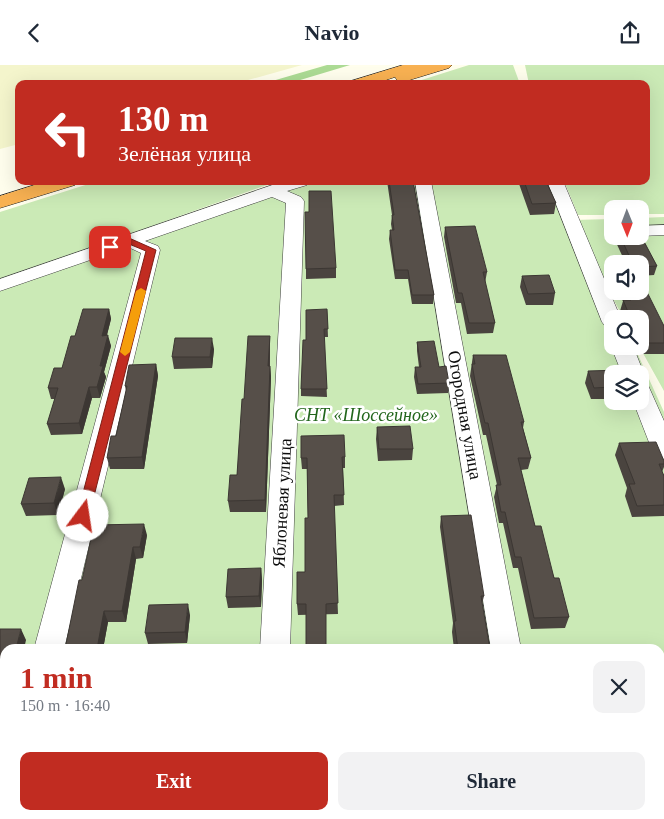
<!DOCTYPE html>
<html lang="en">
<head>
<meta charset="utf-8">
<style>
	:root { --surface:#fff; --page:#f2f2f3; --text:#1f2937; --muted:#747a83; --accent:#c12c21 }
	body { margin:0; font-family:"Times New Roman",serif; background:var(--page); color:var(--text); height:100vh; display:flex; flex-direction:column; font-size:19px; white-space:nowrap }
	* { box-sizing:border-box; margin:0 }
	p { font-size:16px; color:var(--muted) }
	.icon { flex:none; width:28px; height:28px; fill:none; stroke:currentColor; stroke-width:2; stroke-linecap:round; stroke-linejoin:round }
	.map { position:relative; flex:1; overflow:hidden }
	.details { position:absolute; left:0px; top:579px; width:665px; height:176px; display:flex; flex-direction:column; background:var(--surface); border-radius:15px 15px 0 0; box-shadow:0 5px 20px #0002 }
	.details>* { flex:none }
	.banner { position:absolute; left:15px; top:15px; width:635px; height:105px; border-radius:10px; box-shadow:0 5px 20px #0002; background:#c12c21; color:#fff; overflow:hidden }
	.needle { width:32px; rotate:179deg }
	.buttons { position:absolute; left:604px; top:135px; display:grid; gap:10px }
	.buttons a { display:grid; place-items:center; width:45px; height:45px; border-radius:10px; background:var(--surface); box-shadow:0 5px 20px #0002; font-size:25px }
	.pin { position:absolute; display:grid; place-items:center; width:42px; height:42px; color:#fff; margin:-21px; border-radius:10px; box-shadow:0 2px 8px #0006 }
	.me { position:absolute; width:55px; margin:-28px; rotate:14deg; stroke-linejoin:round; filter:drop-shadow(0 0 4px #0008) }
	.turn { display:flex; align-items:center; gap:18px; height:105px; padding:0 20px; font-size:22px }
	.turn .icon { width:65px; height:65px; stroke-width:2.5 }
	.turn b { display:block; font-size:35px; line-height:42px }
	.round { display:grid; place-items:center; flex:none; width:52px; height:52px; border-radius:10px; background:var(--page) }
	.overview { display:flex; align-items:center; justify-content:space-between; height:85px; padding:0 20px }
	h1 { font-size:30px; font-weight:700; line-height:38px; color:var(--accent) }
	.cta { display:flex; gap:10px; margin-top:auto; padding:10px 20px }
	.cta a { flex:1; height:58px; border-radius:10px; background:var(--accent); color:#fff; font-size:20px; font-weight:700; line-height:58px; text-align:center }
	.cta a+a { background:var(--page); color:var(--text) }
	header { display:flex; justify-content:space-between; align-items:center; height:65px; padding:0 20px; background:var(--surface); font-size:22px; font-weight:700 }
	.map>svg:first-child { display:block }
	.farmland { fill:#f4f5cc }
	.green { fill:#cbeab6; fill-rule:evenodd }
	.forest { fill:#acdb94 }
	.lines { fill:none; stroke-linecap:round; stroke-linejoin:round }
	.street-casing { stroke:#404040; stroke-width:1 }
	.highway-casing { stroke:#1e1e1e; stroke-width:1 }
	.street { fill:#fff; fill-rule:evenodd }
	.highway { fill:#f8b152; fill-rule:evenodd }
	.wall { fill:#4a443f }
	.shaded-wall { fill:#3c3733 }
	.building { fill:#564f49; stroke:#3c3733 }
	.route { fill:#c12c21; stroke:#7d1d15 }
	.slow { fill:#f59e0b }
	.labels { text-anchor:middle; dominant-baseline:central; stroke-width:5; stroke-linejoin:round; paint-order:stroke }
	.park-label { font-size:18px; font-style:italic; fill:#22661c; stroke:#fff }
	.street-label { font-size:18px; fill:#0d0d0d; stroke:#fff }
</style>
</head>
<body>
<header><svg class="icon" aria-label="back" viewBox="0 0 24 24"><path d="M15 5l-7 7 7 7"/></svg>Navio<svg class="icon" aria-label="share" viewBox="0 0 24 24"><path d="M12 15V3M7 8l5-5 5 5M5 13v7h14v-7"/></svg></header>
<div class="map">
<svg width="664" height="754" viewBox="0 0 664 754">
	<rect width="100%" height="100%" fill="#fffeed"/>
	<path class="farmland" d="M0 0H302L234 19H19V79L0 84Z"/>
	<path class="green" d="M469 0H513L520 19H409Z
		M525 0H664V149H640V144H612V150H578L564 116H646V19H529Z
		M98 116H278L146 163 282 116H556L573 155 612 154V171H640V153L664 152V326L639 281 640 254H624L586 184 612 254V281H634L664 347V754H0V147ZM612 199H640V226H612ZM612 309H640V336H612ZM5 584H660V750H5Z"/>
	<path class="forest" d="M327 0H350L287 19H262Z"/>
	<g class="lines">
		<defs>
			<path id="street" d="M284 116H309L307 120 287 126 301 132 304 136 290 584H260L286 138 272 132 145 176 158 181 160 185 64 584H34L141 188 128 182 0 226V214Z
				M415 116H431L521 584H491Z
				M547 116H563L621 254H612V263L605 261 602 257Z
				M664 160V170L640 171H639L640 161Z
				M612 279V281H633L644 309 641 314 640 309H622L611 281Z
				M640 318 648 320 664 356V394L656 391 652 385 633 336H640Z
				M660 670H664V702H660Z
				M0 672H5V704H0Z
				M5 734V750H24L23 754H0V736Z
				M251 750H285V754H251Z
				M520 750H554V754H520Z"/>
			<path id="highway" d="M403 0H452L449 3 403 17 397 15 395 12 374 19H349L351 16Z
				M47 116H77L75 120 0 143V131Z"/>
		</defs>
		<use href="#street" class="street-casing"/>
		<use href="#highway" class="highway-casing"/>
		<use href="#street" class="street"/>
		<use href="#highway" class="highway"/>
	</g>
	<path class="wall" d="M387 116H413L434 230 433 239H412L408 214H395L389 174 390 165H392L391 159 392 150Z
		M518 116H546L556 138 554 149 530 150Z
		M309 147 336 203V213L306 214V204Z
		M445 162 487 207 485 218 495 258 493 268 467 269 461 238H456L444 172Z
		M614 171H640L657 201 654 210 640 211V199H626L614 173Z
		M522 211 555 228 553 240H526L520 222Z
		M620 226H640L664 261V289H638L635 281H640V254H623L620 246 623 236 619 228Z
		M109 244 111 254 107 270 111 281 104 307 106 312 100 333H92L82 369 51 370 47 359 55 334H51L48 323 62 303 75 271Z
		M327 244 328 272H324L327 332 301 331V324L306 275Z
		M270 271V301L271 312 266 447H230L228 436 237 410 244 334Z
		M417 277 439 302 449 318 448 328 417 329 414 312 415 302H419L417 286Z
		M214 284 212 303 174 304 172 292Z
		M473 290 524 357 523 363 531 393 528 404 521 405 535 461 569 552 565 563 531 564 518 503H513L503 458H499L494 432 497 420 486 370H483L470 311Z
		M156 299 158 311 144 404H110L107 393 116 371 126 326 125 321Z
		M588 306 612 309V334H591L585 318Z
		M377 362 413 384 412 395 378 396 376 374Z
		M619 378 664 396V402L662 407 664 411V451L632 452 625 431 627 423 615 390Z
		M345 392V403H343L344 440 334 441 338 549 298 550 297 539 305 507 308 453 307 404H302L301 393Z
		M65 424 58 450 26 451 21 439Z
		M441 451 484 531 482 539 490 584H454L452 567 453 558 440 462Z
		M147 470 143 493 136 494 126 557H108L103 584H65L82 515Z
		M261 503 262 515 261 542 228 543 226 532Z
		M190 550 187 578 148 579 145 568Z
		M0 564 26 575 5 584V604H0Z
		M476 750H524V754H477Z"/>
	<path class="shaded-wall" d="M109 244 111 254 104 281 102 271Z
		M108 270 111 281 104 307 106 312 100 333 97 322 100 301Z
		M270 271V282L269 312 268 301Z
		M212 273 214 284 212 303 210 292Z
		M156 299 158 311 144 404 142 392Z
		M270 301 271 312 266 447 265 435Z
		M89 322 92 333 82 369 79 358Z
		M61 412 65 424 58 450 54 438Z
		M144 459 147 470 143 493 140 482Z
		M133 482 136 494 126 557 122 546Z
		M261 503 262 515 261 542 259 531Z
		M188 539 190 550 187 578 185 567Z
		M104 546 108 557 103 584H97Z
		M21 564 26 575 24 584H16Z
		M59 750H66V754H58Z"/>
	<path class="building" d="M389 116H413L434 230H412L408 205H395L390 165H394L392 150H394Z
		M524 116H546L556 138 532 139Z
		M309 126H331L336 203 306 204 305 147H309Z
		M475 161 487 207H483L495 258H469L462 228H458L445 162Z
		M640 169 657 201 640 202V199H633L620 171H640Z
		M549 210 555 228 528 229 522 211Z
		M640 217H642L664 261V278H642L640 273V254H631L623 235H631L627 226H640Z
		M83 244H109L102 271 108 270 100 301H103L97 322H89L79 358 47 359 58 323H48L54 303H62L71 271H75Z
		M327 244 328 264H324L327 324H301L303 275H306V245Z
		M248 271H270L268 301H270L265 435 228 436 230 410H237L242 334H244Z
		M175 273H212L210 292H172Z
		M434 276 439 302 446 301 449 318 418 319 415 302H421L417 277Z
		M473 290H506L524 357H521L531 393H518L535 461H541L554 513H559L569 552 534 553 521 492H515L505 447H501L496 420H501L488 358H485L475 316 472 299H475Z
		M156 299 142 392 107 393 111 371H116L127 321H125L129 300Z
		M621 305 623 309H612V322L594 323 588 306Z
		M410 361 413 384H379L377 362Z
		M344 370 345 392H342L344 430H334L338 538 326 539V584H306V539H297V507H305V453H308L307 393H301V371Z
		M656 377 664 396V399H659L664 411V440L637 441 629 419H635L619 378Z
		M61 412 54 438 21 439 29 413Z
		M471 450 484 531H481L490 584H458L454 556H456L441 451Z
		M144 459 140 482H133L122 546H104L97 584H65L79 515H82L94 460Z
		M261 503 259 531 226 532 228 504Z
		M188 539 185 567 145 568 149 540Z
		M0 564H21L16 584H5V593H0Z
		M21 750H59L58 754H20Z
		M182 750H238V754H182Z
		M480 750H524V754H481Z"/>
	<path class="route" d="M129 173 156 185 89 451 88 454H79L77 451 146 186 129 179 110 185 106 182Z"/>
	<path class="slow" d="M141 223 146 226 130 287 125 291 120 287 136 226Z"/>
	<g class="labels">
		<g class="park-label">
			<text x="366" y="350">СНТ «Шоссейное»</text>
		</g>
		<g class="street-label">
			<text transform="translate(465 350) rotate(80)">Огородная улица</text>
			<text transform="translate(282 438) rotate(-87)">Яблоневая улица</text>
		</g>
	</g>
</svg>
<div class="buttons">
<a><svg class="needle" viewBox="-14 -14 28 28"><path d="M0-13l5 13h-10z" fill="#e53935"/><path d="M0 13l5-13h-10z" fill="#747a83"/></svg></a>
<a><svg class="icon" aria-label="sound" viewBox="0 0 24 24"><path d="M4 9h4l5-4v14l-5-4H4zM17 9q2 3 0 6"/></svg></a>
<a><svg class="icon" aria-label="search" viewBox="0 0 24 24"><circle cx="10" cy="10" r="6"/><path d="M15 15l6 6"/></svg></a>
<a><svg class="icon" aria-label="layers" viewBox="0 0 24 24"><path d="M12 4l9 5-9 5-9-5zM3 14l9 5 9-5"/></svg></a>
</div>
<div class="pin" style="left:110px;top:182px;background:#d93025"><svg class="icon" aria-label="arrive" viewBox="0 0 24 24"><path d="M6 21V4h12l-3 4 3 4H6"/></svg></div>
<svg class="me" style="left:83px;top:451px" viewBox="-20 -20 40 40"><circle r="19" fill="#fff"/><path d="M0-13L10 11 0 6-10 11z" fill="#c12c21"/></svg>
<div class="banner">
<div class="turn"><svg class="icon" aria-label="left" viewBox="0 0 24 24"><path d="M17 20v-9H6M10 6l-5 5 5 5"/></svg><div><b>130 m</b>Зелёная улица</div></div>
</div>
<section class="details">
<div class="overview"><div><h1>1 min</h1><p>150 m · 16:40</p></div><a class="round"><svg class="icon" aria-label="close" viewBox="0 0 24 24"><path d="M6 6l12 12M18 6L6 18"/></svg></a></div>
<div class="cta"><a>Exit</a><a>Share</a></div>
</section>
</div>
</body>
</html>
